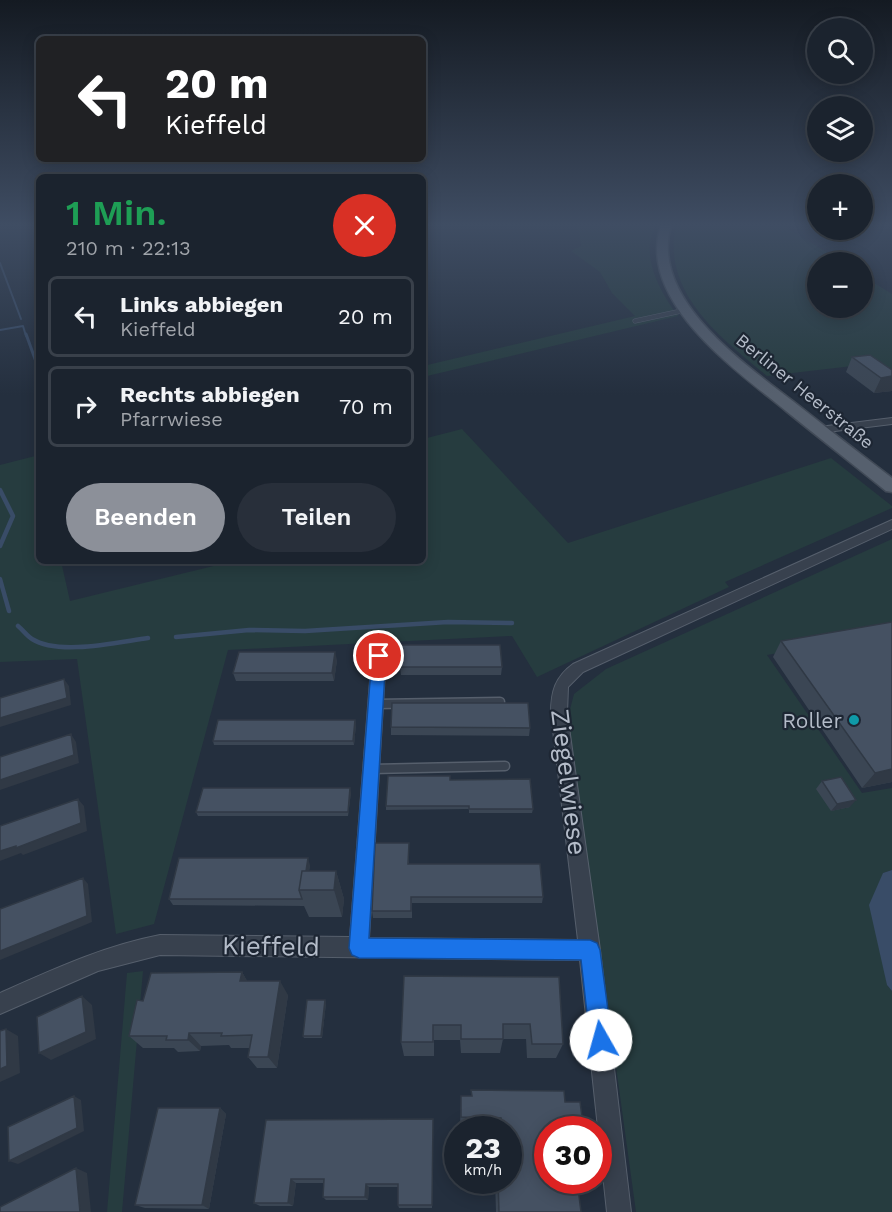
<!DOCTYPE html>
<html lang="de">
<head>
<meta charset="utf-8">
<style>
	:root { --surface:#1b232e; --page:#282f3a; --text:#f1f3f6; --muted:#a0a4aa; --line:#39404a; --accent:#8c9099 }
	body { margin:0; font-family:"Work Sans",sans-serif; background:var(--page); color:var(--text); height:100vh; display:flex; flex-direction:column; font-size:22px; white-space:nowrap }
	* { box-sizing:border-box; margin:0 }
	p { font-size:20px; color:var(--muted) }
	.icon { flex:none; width:33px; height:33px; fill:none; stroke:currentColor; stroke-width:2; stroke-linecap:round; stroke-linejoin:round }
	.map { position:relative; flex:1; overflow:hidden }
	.sheet { position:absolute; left:36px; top:174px; width:390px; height:390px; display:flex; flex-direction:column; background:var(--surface); border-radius:9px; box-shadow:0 3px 15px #0003,0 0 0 2px var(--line) }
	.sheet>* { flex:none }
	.top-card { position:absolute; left:36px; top:36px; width:390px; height:126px; border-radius:9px; box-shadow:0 3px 15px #0003,0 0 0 2px var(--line); background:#202124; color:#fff; overflow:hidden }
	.buttons { position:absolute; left:807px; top:18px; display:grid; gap:12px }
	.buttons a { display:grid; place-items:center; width:66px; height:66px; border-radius:50%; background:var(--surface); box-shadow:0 3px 15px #0003,0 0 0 2px var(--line); font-size:30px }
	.speed { position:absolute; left:444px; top:1116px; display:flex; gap:12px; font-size:30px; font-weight:700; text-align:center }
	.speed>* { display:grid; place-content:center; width:78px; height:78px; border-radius:50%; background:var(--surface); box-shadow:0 3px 15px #0003,0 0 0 2px var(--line); line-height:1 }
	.speed small { font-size:15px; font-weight:400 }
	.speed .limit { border:9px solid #d22; background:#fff; color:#111 }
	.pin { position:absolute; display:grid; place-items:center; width:51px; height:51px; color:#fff; margin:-26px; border:3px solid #fff; border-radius:50%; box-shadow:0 2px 6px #0007 }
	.me { position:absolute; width:66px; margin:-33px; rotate:353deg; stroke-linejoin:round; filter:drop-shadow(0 0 4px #0008) }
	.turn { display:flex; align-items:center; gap:21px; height:126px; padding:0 30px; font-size:27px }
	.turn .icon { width:78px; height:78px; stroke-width:2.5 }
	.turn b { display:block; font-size:42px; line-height:51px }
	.round { display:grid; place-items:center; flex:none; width:63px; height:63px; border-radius:32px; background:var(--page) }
	.summary { display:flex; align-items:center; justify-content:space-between; height:102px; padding:0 30px }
	h1 { font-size:36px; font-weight:600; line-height:45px; color:#1e9e55 }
	.button { display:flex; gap:12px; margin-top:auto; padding:12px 30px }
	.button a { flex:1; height:69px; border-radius:36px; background:var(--accent); color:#fff; font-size:24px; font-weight:600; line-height:69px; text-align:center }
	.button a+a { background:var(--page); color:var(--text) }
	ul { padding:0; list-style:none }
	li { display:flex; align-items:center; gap:18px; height:81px; margin:0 12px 9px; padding:0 18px; border:3px solid var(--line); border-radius:9px }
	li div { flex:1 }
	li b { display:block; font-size:22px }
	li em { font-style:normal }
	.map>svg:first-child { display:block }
	.green { fill:#263c3f }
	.water { fill:#394c67 }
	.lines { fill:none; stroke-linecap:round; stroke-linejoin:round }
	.stream-far2 { stroke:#394c67; stroke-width:2 }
	.stream-far1 { stroke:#394c67; stroke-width:3 }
	.stream { stroke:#394c67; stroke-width:4.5 }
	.lane-far1-casing { stroke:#565f6c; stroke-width:5 }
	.lane-casing { stroke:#565f6c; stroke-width:11 }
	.street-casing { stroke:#565f6c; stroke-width:2 }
	.primary-casing { stroke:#414a57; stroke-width:3 }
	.lane-far1 { stroke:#38414e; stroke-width:4 }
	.lane { stroke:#38414e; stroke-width:8 }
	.street { fill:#38414e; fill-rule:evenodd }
	.primary { fill:#56606e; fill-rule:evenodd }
	.wall { fill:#3b4654 }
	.shaded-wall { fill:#303945 }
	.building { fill:#455162; stroke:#303945; stroke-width:1.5 }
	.route { fill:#1a73e8; stroke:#114b97; stroke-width:1.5 }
	.culture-dot { fill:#0f9aa8; stroke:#1d2633; stroke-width:2 }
	.labels { text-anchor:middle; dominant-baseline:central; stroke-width:4.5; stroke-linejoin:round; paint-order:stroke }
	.far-street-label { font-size:18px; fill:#b4bcc9; stroke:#1d2633 }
	.poi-label { font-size:21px; fill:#b4bcc9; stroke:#1d2633; text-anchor:end }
	.near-street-label { font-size:26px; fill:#b4bcc9; stroke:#1d2633 }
</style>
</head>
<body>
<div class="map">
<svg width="892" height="1212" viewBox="0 0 892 1212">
	<rect width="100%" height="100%" fill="#242f3e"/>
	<path class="green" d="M578 225H656C639 254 660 292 678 316L423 377V366L635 316 612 293 600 272 571 251 581 246Z
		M676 225H782L842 262H818V308H862L863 276 892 294V388L861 365 767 376C721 338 661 293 676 225Z
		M462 429 568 543 831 458 892 506V508L725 582 729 587 537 677 512 636 228 650 154 924 116 934 77 659 0 662V465L39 455V561H61L70 601 234 561H423V439Z
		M892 539V633L767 655 862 793 892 788V870L883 873 887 985 892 991V1212H636L568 717 574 694 606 669Z
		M143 971 122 1212H107L127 973Z"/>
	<path class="water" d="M892 870V991L887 985 869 905 883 873Z"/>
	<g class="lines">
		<path class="stream-far2" d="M0 263 21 319
			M0 330 23 326 26 336"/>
		<path class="stream-far1" d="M26 334 39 370"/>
		<path class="stream" d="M0 490 13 516 0 546
			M0 579 9 611
			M18 626C23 630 27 636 32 639 59 656 118 642 148 638
			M176 637 249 630 305 631 448 622 512 623"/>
		<defs>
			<path id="lane-far1" d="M635 321 686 310"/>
			<path id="lane" d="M376 704 500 702
				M372 769 505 766"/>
			<path id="street" d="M892 418V424L819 433 814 430 819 427Z
				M892 520V529L583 672 568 687 567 713 600 950 631 1212H607L580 960 160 955 98 971 0 1014V993C52 970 103 946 160 935L350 937 372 655 374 651H384L386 655 369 938 578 940 551 713C551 692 555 677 573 664Z"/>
			<path id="primary" d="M661 225H671C649 299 745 364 794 402 827 428 859 453 892 478V492L886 491C853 464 819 438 786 411 736 370 636 301 661 225Z"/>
		</defs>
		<use href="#lane-far1" class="lane-far1-casing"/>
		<use href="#lane" class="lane-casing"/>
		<use href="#street" class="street-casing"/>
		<use href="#primary" class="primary-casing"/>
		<use href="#lane-far1" class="lane-far1"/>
		<use href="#lane" class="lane"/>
		<use href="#street" class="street"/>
		<use href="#primary" class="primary"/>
	</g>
	<path class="wall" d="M852 357 892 370V391L874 393 846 372Z
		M892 622V782L862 788 773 657 781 641Z
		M337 660 334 681H236L233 673Z
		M400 667H502L501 675H401Z
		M355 720 356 724 354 745H214L213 741Z
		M391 727 530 728 529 736 391 735Z
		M450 780 533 809 532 813H469V809L386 810V806Z
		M822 781 850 807 831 811 816 789Z
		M351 792 348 816H198L196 812Z
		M409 850V864L543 897 542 903H412V918H373L372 911Z
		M310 865 309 871H336L344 899 342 917H309L304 906 173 905 169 899Z
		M242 972 247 981 288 995 277 1068H257L248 1057 250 1048H231L229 1045 201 1046 200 1051 178 1052 174 1048H143L129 1036 143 1001Z
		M404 976 559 977 563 1044 556 1058H527L526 1039H503L500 1053H461L460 1040H434V1056H404L401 1042Z
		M325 1000 326 1003 322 1038H304L303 1036Z
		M471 1090 565 1102 583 1124 578 1130H548L581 1212H496L495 1180H508V1130H499V1126H460L461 1096H471Z
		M220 1108 226 1114 209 1209 145 1208 135 1205Z
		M433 1119 432 1208H399L398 1205V1187H369L368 1200H326L323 1197 324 1183H296L293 1206H260L254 1203 266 1120Z"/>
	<path class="shaded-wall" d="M892 376V391L874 393 881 378Z
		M335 652 337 660 334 681 332 673Z
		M64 679 69 686 71 705 0 727V718Z
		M355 720 356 724 354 745 353 741Z
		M71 734 76 742 79 763 0 790V780Z
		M892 769V782L862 788 875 773Z
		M350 788 351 792 348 816V812Z
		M78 799 84 806 87 831 23 855 21 853 0 861V851Z
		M856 800 850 807 831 811 837 804Z
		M308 858 310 865 306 890H303Z
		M336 871 344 899 342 917 334 890Z
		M83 878 88 884 92 922 0 960V951Z
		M242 972 250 986 240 981Z
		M280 981 288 995 277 1068 268 1057Z
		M82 996 92 1005 96 1039 51 1060 39 1053Z
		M325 1000 326 1003 322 1038 321 1036Z
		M6 1029 18 1036 20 1073 0 1082V1069Z
		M189 1033 201 1046 200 1051 188 1040Z
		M74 1096 81 1100 84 1131 18 1164 9 1161Z
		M220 1108 226 1114 209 1209 202 1205Z
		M76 1168 87 1173 91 1212H80Z
		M291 1179 296 1183 293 1206 288 1203Z
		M366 1184 369 1187 368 1200 365 1197Z"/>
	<path class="building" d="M870 355 892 370V376L881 378 852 357Z
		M892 622V769L875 773 781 641Z
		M401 645H500L502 667H400Z
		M239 652H335L332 673H233Z
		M64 679 67 698 0 718V698Z
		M392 703H528L530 728 391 727Z
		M218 720H355L353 741H213Z
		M71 734 74 755 0 780V757Z
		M388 776H450V780L530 779 533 809H469V806H386Z
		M841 777 856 800 837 804 822 781Z
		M203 788H350L348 812H196Z
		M78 799 81 823 16 848V846L0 851V826Z
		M375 843H409L408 864H540L543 897H411V911H372Z
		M179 858H308L306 871H302L299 890 302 899H169Z
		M302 871H336L334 890H299Z
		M83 878 87 916 0 951V909Z
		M242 972 240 981H280L268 1057H248L252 1035 221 1036 222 1033H189L188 1040H166L167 1036H129L137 1000 143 1001 151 973Z
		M404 976 559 977 563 1044H532L530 1024H503V1039H461V1025H433V1042H401Z
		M82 996 86 1032 39 1053 37 1017Z
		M307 1000H325L321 1036H303Z
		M6 1029 7 1066 0 1069V1031Z
		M471 1090 564 1091 565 1102H580L583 1124H572V1130H548V1180H577L581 1212H499L498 1180H508V1130H502L501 1118 461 1117V1096H472Z
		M74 1096 77 1128 9 1161 8 1127Z
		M158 1108H220L202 1205H135Z
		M433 1119 432 1205H398V1184H366L365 1197H323L324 1179H291L288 1203H254L266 1120Z
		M76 1168 80 1212H0V1207Z"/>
	<linearGradient id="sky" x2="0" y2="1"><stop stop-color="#141a22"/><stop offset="0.57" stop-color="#3f4d63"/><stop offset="1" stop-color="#3f4d63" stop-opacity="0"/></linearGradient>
	<rect width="892" height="395" fill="url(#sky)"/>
	<path class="route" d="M379 650 384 652 386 656 369 938 590 940 597 943 600 950 612 1040 609 1048 601 1051 593 1048 590 1040 581 960 359 958 352 955 349 948 372 656 374 652Z"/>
	<circle class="culture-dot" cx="854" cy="720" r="6"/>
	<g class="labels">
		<g class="far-street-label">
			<text transform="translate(805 391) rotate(39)">Berliner Heerstraße</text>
		</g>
		<g class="poi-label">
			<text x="842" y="720">Roller</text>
		</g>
		<g class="near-street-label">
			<text transform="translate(569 782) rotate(83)">Ziegelwiese</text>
			<text transform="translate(271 946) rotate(1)">Kieffeld</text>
		</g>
	</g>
</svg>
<div class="buttons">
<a><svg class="icon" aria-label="search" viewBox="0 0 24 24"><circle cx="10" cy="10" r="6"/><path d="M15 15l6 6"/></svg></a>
<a><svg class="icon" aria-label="layers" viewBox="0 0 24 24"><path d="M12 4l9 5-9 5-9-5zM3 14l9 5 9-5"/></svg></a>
<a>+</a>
<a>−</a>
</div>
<div class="speed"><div>23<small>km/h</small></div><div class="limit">30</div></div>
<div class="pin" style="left:379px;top:656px;background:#d93025"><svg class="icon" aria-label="arrive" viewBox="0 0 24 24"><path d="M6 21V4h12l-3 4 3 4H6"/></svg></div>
<svg class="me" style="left:601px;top:1040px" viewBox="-20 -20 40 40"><circle r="19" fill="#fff"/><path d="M0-13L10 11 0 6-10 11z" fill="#1a73e8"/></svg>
<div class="top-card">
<div class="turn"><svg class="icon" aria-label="left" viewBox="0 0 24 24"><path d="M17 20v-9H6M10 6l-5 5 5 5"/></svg><div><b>20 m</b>Kieffeld</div></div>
</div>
<section class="sheet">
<div class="summary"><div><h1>1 Min.</h1><p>210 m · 22:13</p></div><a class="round" style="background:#d93025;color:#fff"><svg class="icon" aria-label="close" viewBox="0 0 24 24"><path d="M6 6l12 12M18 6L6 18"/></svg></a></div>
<ul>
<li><svg class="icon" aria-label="left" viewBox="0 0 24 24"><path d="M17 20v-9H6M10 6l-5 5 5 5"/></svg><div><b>Links abbiegen</b><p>Kieffeld</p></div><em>20 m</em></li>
<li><svg class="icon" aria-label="right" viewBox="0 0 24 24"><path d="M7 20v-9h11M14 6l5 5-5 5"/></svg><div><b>Rechts abbiegen</b><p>Pfarrwiese</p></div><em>70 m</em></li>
</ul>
<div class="button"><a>Beenden</a><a>Teilen</a></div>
</section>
</div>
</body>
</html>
